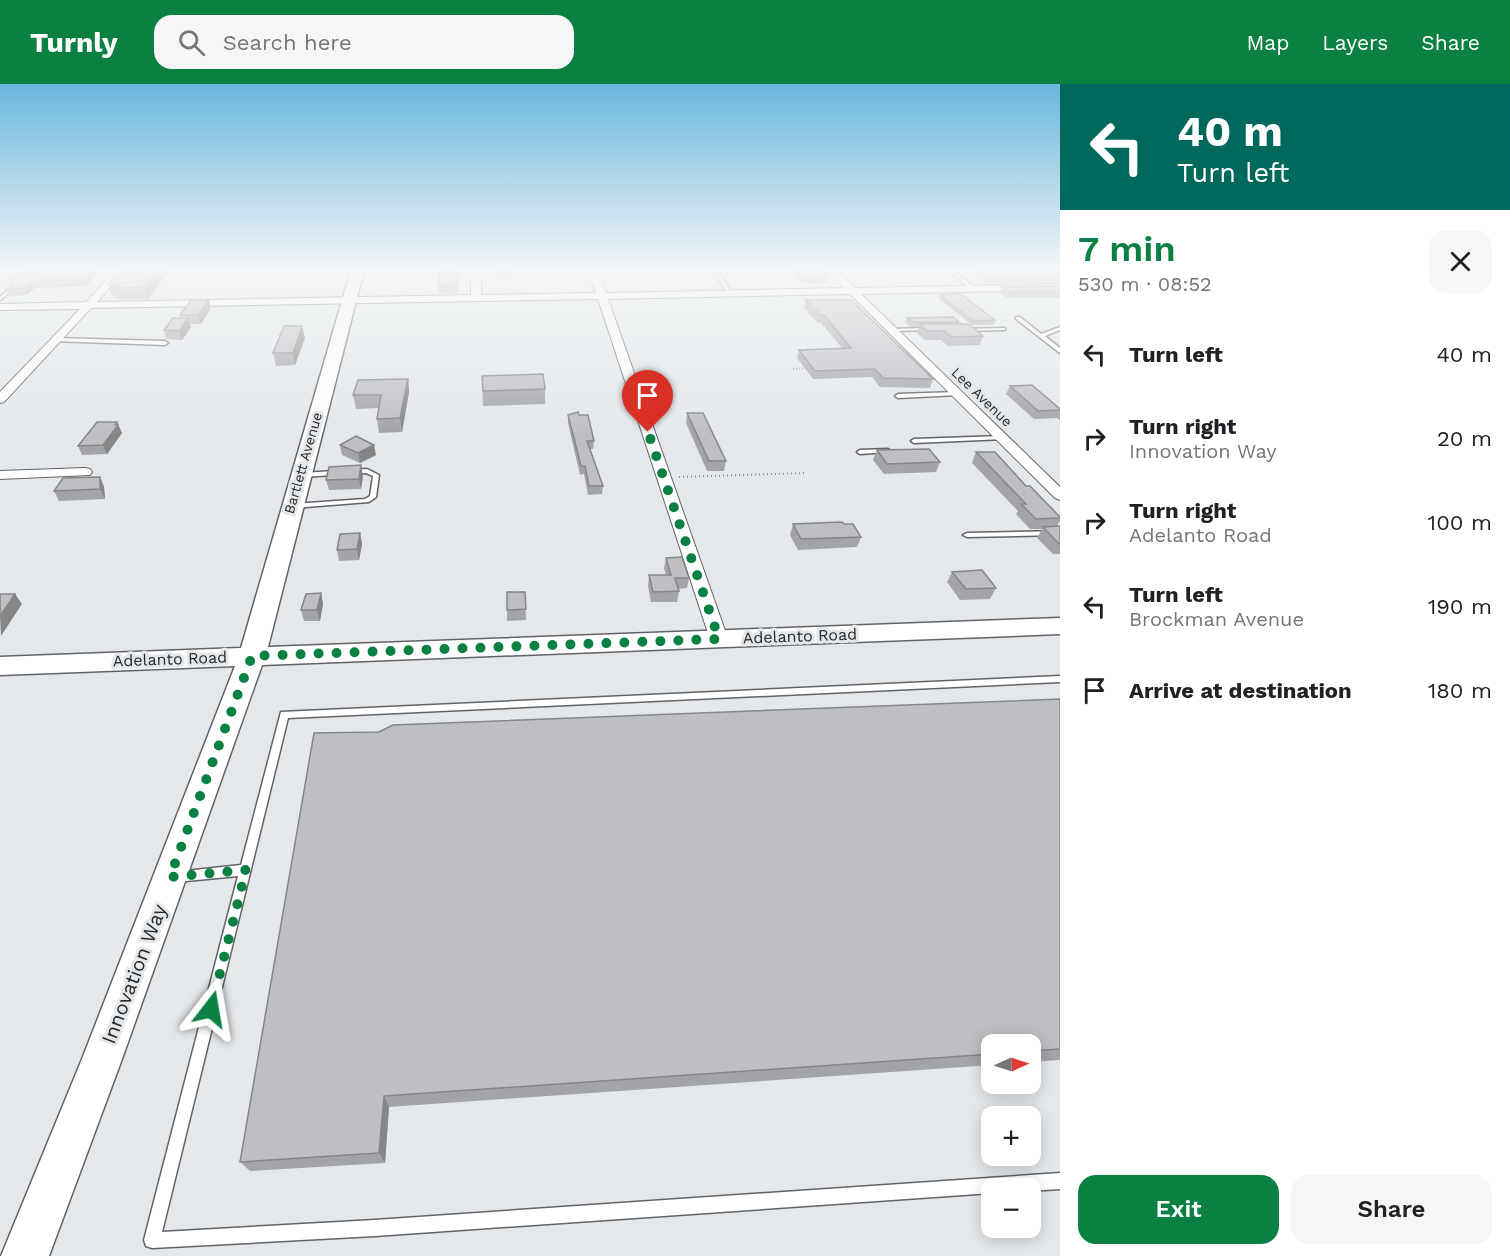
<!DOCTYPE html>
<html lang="en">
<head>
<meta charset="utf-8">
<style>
	:root { --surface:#fff; --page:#f6f6f6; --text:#202124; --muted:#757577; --accent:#0b8043 }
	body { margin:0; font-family:"Work Sans",sans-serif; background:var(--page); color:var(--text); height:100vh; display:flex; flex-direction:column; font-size:22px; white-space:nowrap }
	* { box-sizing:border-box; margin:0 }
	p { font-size:20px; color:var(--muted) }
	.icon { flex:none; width:33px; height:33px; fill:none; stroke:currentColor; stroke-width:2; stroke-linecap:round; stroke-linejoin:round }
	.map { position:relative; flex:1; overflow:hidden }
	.sheet { display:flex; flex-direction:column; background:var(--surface); width:450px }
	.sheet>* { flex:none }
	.guide { background:#00695c; color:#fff; overflow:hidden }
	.needle { width:39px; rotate:87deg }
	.tools { position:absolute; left:981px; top:950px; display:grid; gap:12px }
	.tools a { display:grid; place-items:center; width:60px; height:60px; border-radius:12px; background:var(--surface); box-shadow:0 3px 15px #0003; font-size:30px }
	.pin { position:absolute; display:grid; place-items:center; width:51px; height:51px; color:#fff; margin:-62px -26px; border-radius:50% 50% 50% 0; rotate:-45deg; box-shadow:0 0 6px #0007 }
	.pin .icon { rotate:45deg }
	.me { position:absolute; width:66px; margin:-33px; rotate:14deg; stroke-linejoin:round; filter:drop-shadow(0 0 4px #0008) }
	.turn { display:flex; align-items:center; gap:21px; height:126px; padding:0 18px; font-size:27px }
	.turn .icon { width:78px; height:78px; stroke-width:2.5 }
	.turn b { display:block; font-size:42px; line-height:51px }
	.round { display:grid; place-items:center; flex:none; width:63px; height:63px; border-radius:18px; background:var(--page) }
	.head { display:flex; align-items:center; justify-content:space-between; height:102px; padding:0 18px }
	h1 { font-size:36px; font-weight:600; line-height:45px; color:var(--accent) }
	.button { display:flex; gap:12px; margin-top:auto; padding:12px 18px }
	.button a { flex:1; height:69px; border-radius:18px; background:var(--accent); color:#fff; font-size:24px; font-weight:600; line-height:69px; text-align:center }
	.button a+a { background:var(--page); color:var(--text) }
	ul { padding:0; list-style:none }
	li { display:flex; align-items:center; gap:18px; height:84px; padding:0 18px }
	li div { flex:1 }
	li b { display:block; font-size:22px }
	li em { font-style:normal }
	header { display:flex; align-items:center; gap:36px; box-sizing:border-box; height:84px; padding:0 30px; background:var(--accent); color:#fff }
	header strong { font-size:28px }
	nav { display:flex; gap:33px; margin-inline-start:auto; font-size:21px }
	.search { width:420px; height:54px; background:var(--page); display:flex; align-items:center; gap:15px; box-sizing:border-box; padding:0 21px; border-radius:18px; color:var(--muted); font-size:22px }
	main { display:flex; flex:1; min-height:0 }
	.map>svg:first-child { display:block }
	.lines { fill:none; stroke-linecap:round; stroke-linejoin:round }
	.lane-casing { stroke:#616366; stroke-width:3 }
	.street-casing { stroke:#616366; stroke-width:2 }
	.secondary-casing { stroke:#616366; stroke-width:3 }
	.path-far1 { stroke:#8d8f91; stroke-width:1.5; stroke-dasharray:1 2; stroke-linecap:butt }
	.path { stroke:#8d8f91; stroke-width:2; stroke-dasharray:1 3; stroke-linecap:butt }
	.lane { fill:#fff; fill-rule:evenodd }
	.street { fill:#fff; fill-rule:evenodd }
	.secondary { fill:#fff; fill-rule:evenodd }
	.wall { fill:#a3a4a8 }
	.shaded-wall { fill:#858688 }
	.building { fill:#bebfc3; stroke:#858688; stroke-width:1.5 }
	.route { stroke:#0b8043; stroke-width:10; stroke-dasharray:0 18 }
	.labels { text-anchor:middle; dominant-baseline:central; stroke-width:6; stroke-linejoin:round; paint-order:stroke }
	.far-street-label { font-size:14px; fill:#272829; stroke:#e5e8eb }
	.street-label { font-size:16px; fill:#272829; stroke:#e5e8eb }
	.near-street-label { font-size:20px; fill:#272829; stroke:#e5e8eb }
</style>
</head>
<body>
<header>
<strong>Turnly</strong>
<div class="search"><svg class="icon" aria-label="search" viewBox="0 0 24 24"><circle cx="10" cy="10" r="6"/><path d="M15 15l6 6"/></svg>Search here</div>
<nav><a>Map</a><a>Layers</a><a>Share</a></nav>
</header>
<main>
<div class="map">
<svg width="1060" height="1172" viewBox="0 0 1060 1172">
	<rect width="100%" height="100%" fill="#e5e8eb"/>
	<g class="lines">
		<defs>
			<path id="lane" d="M713 186H717L732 210H728Z
				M947 186H952L975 204 971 205Z
				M10 204 14 205 0 216V213Z
				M1016 233H1020L1041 250 1060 243V246L1045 252 1060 264V269L1016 235Z
				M929 244H931V246L892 247 890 246 892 245Z
				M1003 244H1005V246L964 247 962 246 964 245Z
				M54 254 165 257 168 259 165 261 52 257 51 256Z
				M957 308 959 309V311L898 314 895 312 898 310Z
				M1002 352 1005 354 1004 355 914 359 911 357 914 355Z
				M888 365 891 367 890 368 860 370 857 368 860 366Z
				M367 385 379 391 376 413 369 418 293 424 289 422 293 420 365 415 370 412 373 392 366 389 302 393 299 391 302 389Z
				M1060 447V451L967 453 963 451 967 449Z
				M1060 592V598L288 634 162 1148 375 1136 1060 1089V1105L1030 1107V1104H992V1109L375 1152 152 1164 146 1162 144 1156 238 792 176 798 172 797 170 793 172 789 176 788 241 781 281 628Z"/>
			<path id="street" d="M116 186H126L97 218 471 211V186H481V211L596 209 588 186H598L606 209 844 204 827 186H837L855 204 1060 200V206L861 210 1060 403V416L1055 414 850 210 608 215 728 555 726 559H712L710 555 598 215 91 224 4 318 0 319V308L80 225 0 226V220L86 218Z
				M85 384 90 385 92 388 90 391 0 395V387Z"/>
			<path id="secondary" d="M351 186H364L268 563 1060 534V550L262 581 122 975 49 1172H1L82 975 235 582 0 591V573L241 564Z"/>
		</defs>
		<use href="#lane" class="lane-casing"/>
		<use href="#street" class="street-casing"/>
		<use href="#secondary" class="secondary-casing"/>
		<path class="path-far1" d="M793 285 807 284"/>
		<path class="path" d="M679 393 806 389"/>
		<use href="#lane" class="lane"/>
		<use href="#street" class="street"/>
		<use href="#secondary" class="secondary"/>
	</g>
	<path class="wall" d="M23 186H101L86 202 35 204 26 211 9 212 6 205 12 200 10 196Z
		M121 186H170L148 215H117L116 212H112L108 201Z
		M436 186H459L458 209H439L438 202 439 189H436Z
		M496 186 513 190V195H497Z
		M791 186H822L828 192 826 199H802Z
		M973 186H1060V198L985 199 975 192 976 189Z
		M1060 202V214H1007L1000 209 1002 203Z
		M940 211 995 236 993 241H972L939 215Z
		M806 216 933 295 930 304 880 303 872 293 813 295 797 274 799 266 842 264 821 239H818L804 224Z
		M211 224 201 240H190L191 243 182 256 166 255 164 246 181 234 180 231Z
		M907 234 959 238V240L983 252 980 261 948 262 941 256H924L917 249 919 243H910L905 238Z
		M305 254 295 281 276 282 273 269Z
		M482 292 545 305V320L483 322Z
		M408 295 409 308 402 348 379 349 377 335 379 324 356 325 353 311Z
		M1010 302 1060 325V324V336L1057 334 1034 335 1006 310Z
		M687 329 726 377 724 387H707L686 339Z
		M568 331H579L594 357 593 365H590L603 402 602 410 588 411 584 390 580 391 568 339Z
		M117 338 122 349 107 370 82 371 78 362Z
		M340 361 376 371 360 379 342 371Z
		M877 366 940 378 936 388 884 390 873 376Z
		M976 368 1026 402 1060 433V437L1057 442H1060V470H1053L1037 454 1042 445H1030L1016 430 1018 427 972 379Z
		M361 381 363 392 361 405 329 406 326 396Z
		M100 393 104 403 105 415 59 417 54 407Z
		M793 440H844L861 453 857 463 798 466 790 451Z
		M360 449 362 460 359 476 339 477 337 466Z
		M666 474 689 494 687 504 678 505 679 507 677 518H651L648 502 649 491H666L664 484Z
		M952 488 996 504 990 515 960 516 947 498Z
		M525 508 526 536 507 537V526Z
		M321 509 323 520 320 537H304L301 526Z
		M1060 615V976L1030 978V960H992V981L389 1023 385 1079 250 1087 240 1078 379 648Z"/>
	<path class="shaded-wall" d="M92 186H101L86 202 83 196Z
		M136 186H148L137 202 138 205 133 191Z
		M158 186H170L148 215 144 203Z
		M32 197 35 204 26 211 23 204Z
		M209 216 211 224 201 240 198 231Z
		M188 234 191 243 182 256 179 247Z
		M302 242 305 254 295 281 293 269Z
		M408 295 409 308 402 348 400 334Z
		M117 338 122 349 107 370 103 361Z
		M374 361 376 371 360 379 358 369Z
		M361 381 363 392 361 405 359 395Z
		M100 393 104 403 105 415 100 405Z
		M360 449 362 460 359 476 357 465Z
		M321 509 323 520 320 537 317 526Z
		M15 510 22 520 1 552 0 532Z
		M384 1012 389 1023 385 1079 379 1069Z"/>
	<path class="building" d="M23 186H92L83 196 32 197 23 204 6 205 13 199 10 196Z
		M121 186H136L133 191 134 193 139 194 146 186H158L144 203 113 204 117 201H108Z
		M440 186H458V201L438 202Z
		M496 186H512L513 190H497Z
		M798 186H822L828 192 803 193Z
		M978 186H1060V192L987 193Z
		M1060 202V207L1009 208 1002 203Z
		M961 210 995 236 973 237 940 211Z
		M191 216H209L198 231H180Z
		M806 216H851L933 295 883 294 875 285 815 287 799 266 851 264 824 231H820Z
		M953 233 959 238H912L907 234Z
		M173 234H188L179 247 164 246Z
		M920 240H969L983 252 952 253 944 247H927Z
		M284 242H302L293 269H273Z
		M543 290 545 305 483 307 482 292Z
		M408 295 400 334 377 335 381 311H353L358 296Z
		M1032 301 1060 325V326L1038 327 1010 302Z
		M578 328 579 331H588L594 357H587L603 402H589L585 382H581L568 331Z
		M687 329H703L726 377H709Z
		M97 338H117L115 341H118L103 361 78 362Z
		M356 352 374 361 358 369 340 361Z
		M929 365 940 378 887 380 877 366Z
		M976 368H995L1026 402H1030L1060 433V434L1036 435 1021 420H1026Z
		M361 381 359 395 326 396 329 383Z
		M100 393V405L54 407 63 394Z
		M842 438 844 440H853L861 453 801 455 793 440Z
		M1060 442V460H1059L1043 443Z
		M360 449 357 465 337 466 340 450Z
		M682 473 689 494H675L679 507 653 508 649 491H671L666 474Z
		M982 486 996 504 966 505 952 488Z
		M507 508H525L526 525 507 526Z
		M321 509 317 526H301L306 510Z
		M0 510H15L0 532Z
		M1060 615V965L1030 967V960H992V970L384 1012 379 1069 240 1078 314 649 379 648 393 641Z"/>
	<linearGradient id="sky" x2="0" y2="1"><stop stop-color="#6bb7de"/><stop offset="0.53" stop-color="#f3f5f6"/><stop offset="1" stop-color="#f3f5f6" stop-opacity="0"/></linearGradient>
	<rect width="1060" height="350" fill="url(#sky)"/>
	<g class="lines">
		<path class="route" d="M211 925 246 786 170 793 252 572 719 555 648 348"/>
	</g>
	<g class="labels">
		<g class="far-street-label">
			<text transform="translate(982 313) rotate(44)">Lee Avenue</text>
			<text transform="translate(303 379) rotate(-74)">Bartlett Avenue</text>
		</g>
		<g class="street-label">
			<text transform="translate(800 552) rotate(-2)">Adelanto Road</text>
			<text transform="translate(170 575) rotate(-2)">Adelanto Road</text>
		</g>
		<g class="near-street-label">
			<text transform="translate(134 890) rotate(-69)">Innovation Way</text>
		</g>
	</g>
</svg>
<div class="tools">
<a><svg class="needle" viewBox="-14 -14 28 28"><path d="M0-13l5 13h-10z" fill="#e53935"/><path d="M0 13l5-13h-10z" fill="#757577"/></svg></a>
<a>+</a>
<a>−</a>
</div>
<div class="pin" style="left:648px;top:348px;background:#d93025"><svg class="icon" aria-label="arrive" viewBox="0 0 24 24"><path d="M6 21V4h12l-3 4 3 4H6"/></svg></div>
<svg class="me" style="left:211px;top:925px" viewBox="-20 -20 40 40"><path d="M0-17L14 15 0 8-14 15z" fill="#0b8043" stroke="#fff" stroke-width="4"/></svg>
</div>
<section class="sheet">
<div class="guide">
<div class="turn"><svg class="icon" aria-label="left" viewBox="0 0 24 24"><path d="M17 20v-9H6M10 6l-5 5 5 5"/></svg><div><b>40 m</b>Turn left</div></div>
</div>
<div class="head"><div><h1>7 min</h1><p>530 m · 08:52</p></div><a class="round"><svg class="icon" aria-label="close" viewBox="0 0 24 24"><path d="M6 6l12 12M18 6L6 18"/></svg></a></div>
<ul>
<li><svg class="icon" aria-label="left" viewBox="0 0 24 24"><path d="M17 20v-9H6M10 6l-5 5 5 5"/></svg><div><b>Turn left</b></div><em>40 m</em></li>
<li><svg class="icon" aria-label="right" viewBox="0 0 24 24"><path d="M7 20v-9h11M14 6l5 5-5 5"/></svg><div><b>Turn right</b><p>Innovation Way</p></div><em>20 m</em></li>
<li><svg class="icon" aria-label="right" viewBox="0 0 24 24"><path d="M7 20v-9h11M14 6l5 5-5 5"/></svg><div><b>Turn right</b><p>Adelanto Road</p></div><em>100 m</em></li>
<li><svg class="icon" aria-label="left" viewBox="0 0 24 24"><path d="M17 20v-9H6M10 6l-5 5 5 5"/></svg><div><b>Turn left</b><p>Brockman Avenue</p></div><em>190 m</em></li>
<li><svg class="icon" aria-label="arrive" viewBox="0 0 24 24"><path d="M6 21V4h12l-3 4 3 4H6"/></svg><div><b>Arrive at destination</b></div><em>180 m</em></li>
</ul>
<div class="button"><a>Exit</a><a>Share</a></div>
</section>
</main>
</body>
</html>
